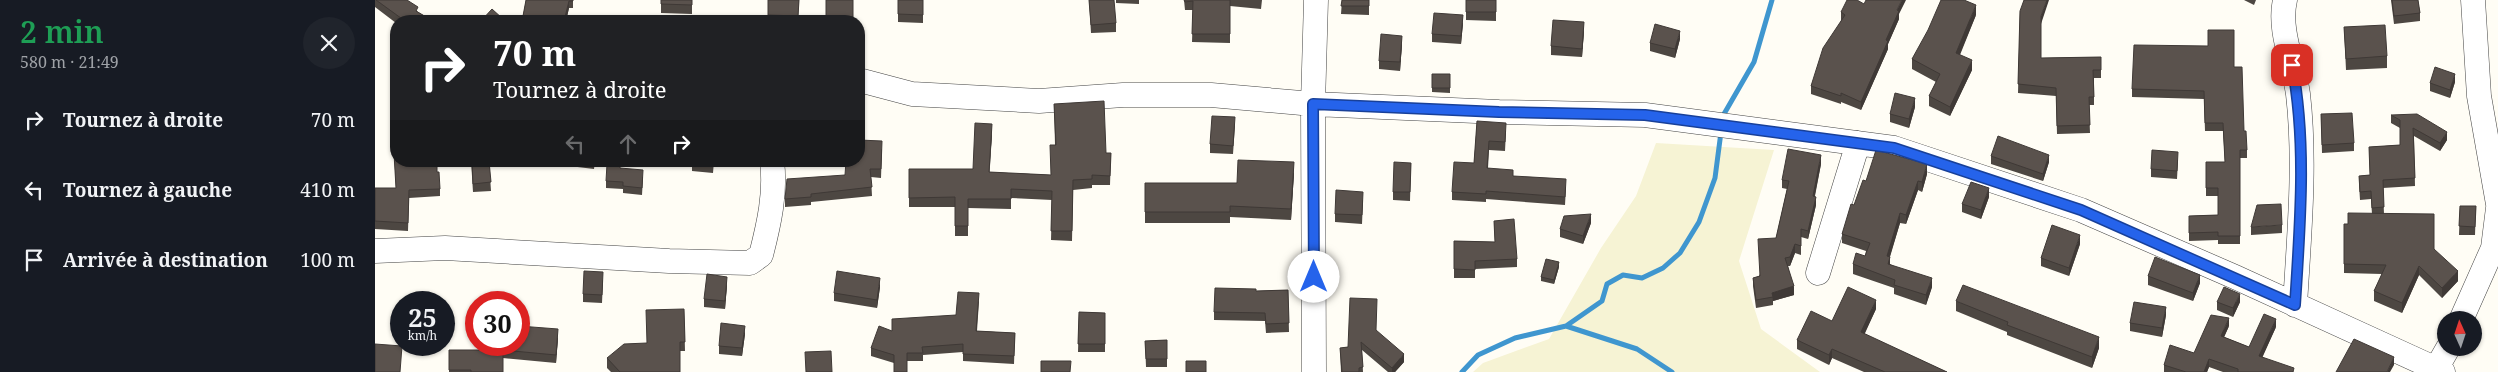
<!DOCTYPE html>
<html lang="fr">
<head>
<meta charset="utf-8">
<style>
	:root { --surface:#171b24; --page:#20242c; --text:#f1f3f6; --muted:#9ea1a6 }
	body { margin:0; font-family:"Noto Serif",serif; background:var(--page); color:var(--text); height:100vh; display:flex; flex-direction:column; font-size:19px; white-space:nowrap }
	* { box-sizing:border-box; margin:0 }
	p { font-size:16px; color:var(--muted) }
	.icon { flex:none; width:28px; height:28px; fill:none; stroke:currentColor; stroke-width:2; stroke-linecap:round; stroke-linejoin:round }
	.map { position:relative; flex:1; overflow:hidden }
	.side { display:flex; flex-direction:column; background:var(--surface); width:375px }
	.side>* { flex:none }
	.guide { position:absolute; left:15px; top:15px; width:475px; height:152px; border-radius:20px; box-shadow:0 1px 4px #0004; background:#202124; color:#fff; overflow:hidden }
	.needle { width:32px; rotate:357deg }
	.fabs { position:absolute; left:2062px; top:311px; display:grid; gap:10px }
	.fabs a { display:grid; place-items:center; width:45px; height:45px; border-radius:50%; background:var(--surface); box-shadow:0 1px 4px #0004; font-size:25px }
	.speed { position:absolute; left:15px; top:291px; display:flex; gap:10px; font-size:25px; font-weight:700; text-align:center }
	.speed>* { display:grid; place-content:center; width:65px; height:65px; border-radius:50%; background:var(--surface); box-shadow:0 1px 4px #0004; line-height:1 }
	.speed small { font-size:12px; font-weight:400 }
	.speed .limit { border:8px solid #d22; background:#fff; color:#111 }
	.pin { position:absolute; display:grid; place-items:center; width:42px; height:42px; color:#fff; margin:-21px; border-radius:10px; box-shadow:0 2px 8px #0006 }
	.me { position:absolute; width:55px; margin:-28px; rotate:0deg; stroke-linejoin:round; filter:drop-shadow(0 0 4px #0008) }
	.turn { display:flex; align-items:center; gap:18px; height:105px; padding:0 20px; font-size:22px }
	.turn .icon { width:65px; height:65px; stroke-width:2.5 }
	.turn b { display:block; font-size:35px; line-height:42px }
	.lanes { display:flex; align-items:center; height:48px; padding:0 20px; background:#0003; justify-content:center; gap:25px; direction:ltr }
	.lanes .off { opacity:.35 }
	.round { display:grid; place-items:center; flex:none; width:52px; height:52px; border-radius:26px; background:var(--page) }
	.overview { display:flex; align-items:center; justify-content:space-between; height:85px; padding:0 20px }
	h1 { font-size:30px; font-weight:600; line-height:38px; color:#1e9e55 }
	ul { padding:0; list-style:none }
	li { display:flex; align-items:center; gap:15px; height:70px; padding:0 20px }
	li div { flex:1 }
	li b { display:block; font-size:19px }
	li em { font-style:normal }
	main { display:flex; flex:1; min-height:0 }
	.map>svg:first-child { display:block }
	.farmland { fill:#f6f3d4 }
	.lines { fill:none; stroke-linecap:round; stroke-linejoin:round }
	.stream { stroke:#3f96cf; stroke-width:5 }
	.minor-casing { stroke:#444; stroke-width:25 }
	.minor { stroke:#fff; stroke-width:24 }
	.wall { fill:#4d4742 }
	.shaded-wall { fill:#3f3936 }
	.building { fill:#5a524d; stroke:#3f3936 }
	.route-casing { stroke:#184099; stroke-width:12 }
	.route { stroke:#2563eb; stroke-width:9 }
</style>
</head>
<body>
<main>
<section class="side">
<div class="overview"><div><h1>2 min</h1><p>580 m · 21:49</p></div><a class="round"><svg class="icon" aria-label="close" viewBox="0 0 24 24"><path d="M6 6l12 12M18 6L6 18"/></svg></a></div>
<ul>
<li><svg class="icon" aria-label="right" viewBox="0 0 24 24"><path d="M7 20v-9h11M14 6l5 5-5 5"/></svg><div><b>Tournez à droite</b></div><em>70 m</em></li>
<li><svg class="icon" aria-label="left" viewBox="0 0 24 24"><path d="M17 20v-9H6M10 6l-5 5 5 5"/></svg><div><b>Tournez à gauche</b></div><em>410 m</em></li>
<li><svg class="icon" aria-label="arrive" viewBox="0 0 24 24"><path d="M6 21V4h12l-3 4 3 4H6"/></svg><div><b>Arrivée à destination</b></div><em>100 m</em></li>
</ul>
</section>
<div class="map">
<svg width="2123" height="372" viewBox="0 0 2123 372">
	<rect width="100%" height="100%" fill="#fffdf5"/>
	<path class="farmland" d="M1281 143 1399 150 1364 261 1386 329 1445 372H1098L1108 363 1174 339 1226 248 1261 196Z"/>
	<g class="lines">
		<path class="stream" d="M1348 119 1349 114 1379 62 1397 0
			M1191 326 1262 349 1297 372
			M1087 372 1103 355 1140 338 1191 326 1227 301 1232 284 1248 275 1267 278 1288 268 1305 253 1324 222 1340 178 1346 132"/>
		<defs>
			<path id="minor" d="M1910 0C1903 30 1919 64 1923 94 1931 163 1924 236 1920 305
				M2098 0 2104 96 2123 204
				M484 80 537 94 664 101 748 95H836L938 104 1124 112 1270 115 1519 148 1706 210 1860 277 2068 372
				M0 251 70 248 294 261 375 263 386 255C394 224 401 193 397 161
				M1443 273 1483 143
				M2086 320 2118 248 2123 208
				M2061 369 2073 348
				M939 372 938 104 941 0"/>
		</defs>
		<use href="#minor" class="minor-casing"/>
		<use href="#minor" class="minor"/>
	</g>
	<path class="wall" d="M0 0H32L43 12 58 21H21V23L0 7Z
		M151 0H198V8H194L191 21H148V16Z
		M286 0H317V14L286 13Z
		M393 0H424L423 21H393Z
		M451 0H478V21H451Z
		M523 0H548V23L523 22Z
		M714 0 741 23V32L716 33Z
		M741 0H764V4L741 3Z
		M809 0H887L886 9 855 6V43L817 42 818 10H810Z
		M967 0H994V15L966 14Z
		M1091 0H1121V21L1091 20Z
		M1869 0H1881L1879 5Z
		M2016 0H2043L2045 13V21L2019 24Z
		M1489 4 1524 14V19L1513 44V49L1486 110 1466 102V104L1436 94V86L1466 21V12Z
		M1645 11 1666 24V58L1726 57V78H1719V105H1714L1715 133 1682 134 1681 96 1643 93Z
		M1601 15 1585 55 1597 70 1575 116 1554 106V96L1561 82 1537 69V59Z
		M1088 23 1086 44 1057 42V34Z
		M1969 27 2012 56V68L1971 70Z
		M1209 31 1207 57 1176 55V46Z
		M1305 39 1300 58 1275 51V43Z
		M1027 44 1025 71 1004 69V61Z
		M1859 67 1872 150V158H1865V244H1843V240L1814 241V216L1843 215V196H1831V162H1850L1848 131H1830L1829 99 1757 97V89Z
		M1057 74H1075V93L1057 92Z
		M2080 82 2075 98 2055 91V83Z
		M679 104 731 153H736L735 185H717V188L698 190 697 241 676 240 677 200 636 198V209L593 208V236H580V207H534V169H598L617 134 614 172 676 175 680 145Z
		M1540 107 1534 128 1515 122V114Z
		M1946 114 1979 143V151L1947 153Z
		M2016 115 2072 140 2065 151 2039 136 2040 186 2008 188 2009 214 2059 249 2083 281 2067 298 2044 275 2027 313 1999 301V291L2007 274 1969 273V224H1973L1997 214 1996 199 1985 200 1984 184V176L1995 175 1994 147 2025 145V128L2016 123Z
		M1102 121 1131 131 1130 151 1114 150 1113 168 1138 176 1191 187 1190 205 1111 199V202L1077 200V192L1099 163Z
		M860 125 858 154 835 153V144Z
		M507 149 506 178 496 177 497 196 436 202V205L410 207V199L470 175Z
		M19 153 62 172 65 189V196L34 198 33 231 0 229V188H21Z
		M1616 156 1674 162 1668 181 1616 164Z
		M1803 160 1802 179 1776 177V169Z
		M96 161H114L116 191 98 192Z
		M186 161H220L219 169 186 165Z
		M317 161H339L338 173 317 171Z
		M1036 163 1035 201 1018 200V192Z
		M1446 164 1440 196 1441 205 1433 239 1426 237V255L1420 253 1415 266H1413L1419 295 1398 301V305L1381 308 1378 286V278L1384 276 1401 238 1412 189 1407 188V180Z
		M245 168 268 177 267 195 248 193V189L231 188V181Z
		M919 173 916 220 855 217V223H770V183H862Z
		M1552 174 1547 192 1543 190 1531 224 1525 223 1515 257V264L1557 287 1551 305 1519 294V288L1478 274V264L1490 256 1491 251 1467 243V234L1479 205 1491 181Z
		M1614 197 1606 219 1587 212V204Z
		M988 200 987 224 960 222V214Z
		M2085 206H2101L2100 235H2084Z
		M1119 221 1142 259V267L1100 269V278H1079V241L1120 242Z
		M1216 223 1208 244 1185 237V229Z
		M1907 225V233L1876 235V227Z
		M1705 244 1694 276 1666 266V258Z
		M1184 267 1179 284 1166 281V277Z
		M1773 276 1825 283 1818 301 1773 285Z
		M228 280 227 303 208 302V294Z
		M352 285 350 309 329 307V299Z
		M505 287 502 308 459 301V293Z
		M913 290 914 332 891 333 890 321 839 320V312L881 291Z
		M604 301 602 331 640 333 639 364 588 361V352L548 355V361H532L519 363 496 356V348L517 331 581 315Z
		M1581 301 1724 348 1717 368 1632 335V332L1581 311Z
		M1842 302H1865L1858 317 1842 310Z
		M309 309 310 351H305V372H236L232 368V358L272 343Z
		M1501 309 1489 334 1572 372H1489L1457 358 1454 365 1422 349V340L1457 321Z
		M704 312 730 313V352H703Z
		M1791 315 1787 337 1755 331V323Z
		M1854 326 1849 337 1874 347 1901 327 1887 357 1919 372H1848L1834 367 1832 372H1789V365L1819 353Z
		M1001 331 1029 362 1020 372H1013L987 350 988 372H966L965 348 973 347Z
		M370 334 367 356 344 354V346Z
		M183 338 181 363 128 358V372H74V350H117L118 345Z
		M792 340V367H771L770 341Z"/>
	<path class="shaded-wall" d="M1527 0H1531L1524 14V19L1513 44V49L1486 110V102L1511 40 1522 10Z
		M1672 0H1674L1666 24V16Z
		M194 1V8L191 21H189Z
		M1601 5V15L1581 63V53Z
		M1088 15V23L1086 44V36Z
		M1209 22V31L1207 57V49Z
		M1305 31V39L1300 58V49Z
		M1027 36V44L1025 71V62Z
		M1597 60V70L1575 116V107Z
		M2080 74V82L2075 98V90Z
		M1540 98V107L1534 128V119Z
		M617 124V134L614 182V172Z
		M2072 132V140L2065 151V143Z
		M1446 155V164L1438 204V196Z
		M1674 155V162L1668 181V174Z
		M919 162V173L916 220V209Z
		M1552 164V174L1547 192V182Z
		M1543 181V190L1531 224V215Z
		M1614 188V197L1606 219V210Z
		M1441 197V205L1433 239V231Z
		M1525 213V223L1513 262 1515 257V266L1513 273 1512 256Z
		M1216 214V223L1208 244V236Z
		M1705 235V244L1694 276V268Z
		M1420 244V253L1415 266V257Z
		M1184 262V267L1179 284V280Z
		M2044 266V275L2027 313V303Z
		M2083 271V281L2067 298V288Z
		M1825 275V283L1818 301V293Z
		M352 277V285L350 309V301Z
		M505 278V287L502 308V300Z
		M1557 278V287L1551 305V295Z
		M1419 286V295L1398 301 1397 293Z
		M1865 294V302L1858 317V308Z
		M1501 300V309L1486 342V332Z
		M1791 307V315L1787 337V328Z
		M1854 318V326L1846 344V336Z
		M1901 319V327L1884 365V356Z
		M370 326V334L367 356V348Z
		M183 329V338L181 363V355Z
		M1724 337V348L1717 368V357Z
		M1457 349V358L1454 365V355Z
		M1029 354V362L1020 372H1017V368Z
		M2019 357V365L2015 372H2012Z
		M1834 359V367L1832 372H1829Z"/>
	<path class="building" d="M1 0H32L43 7 41 11 58 21H30Z
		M151 0H198V1H194L189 21H162L163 19 148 16Z
		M286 0H317V5L286 4Z
		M393 0H424L423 16 393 15Z
		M451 0H478V17H451Z
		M523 0H548V15L523 14Z
		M714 0H739L741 23 716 25Z
		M809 0H855V34H817L818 1 810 2Z
		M967 0H994V6H966Z
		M1091 0H1121V12H1091Z
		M1472 0H1482L1489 4 1491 0H1527L1522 10 1524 11 1511 40 1513 41 1486 102 1466 93V96L1436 86 1448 48 1470 15 1466 12Z
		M1566 0H1589L1601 5 1581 53 1597 60 1575 107 1554 96 1565 74 1537 59 1553 30Z
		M1649 0H1672L1666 16V58L1726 57V70H1718L1719 97H1714L1715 125 1682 126 1681 88 1643 84 1645 11Z
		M2017 0H2043L2045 13 2019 16Z
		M117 9 128 19 126 21H106Z
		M1059 13 1088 15 1086 36 1057 34Z
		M1178 20 1209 22 1207 49 1176 46Z
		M1280 24 1305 31 1300 49 1275 43Z
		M2010 25 2012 56 1971 59 1969 27Z
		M1833 30H1859V67H1867L1869 131H1871L1872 150H1865V236H1843V232L1814 233V216L1843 215V188H1831V162H1850L1848 123H1830L1829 91 1757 89 1759 45 1833 46Z
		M1006 34 1027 36 1025 62 1004 61Z
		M2060 67 2080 74 2075 90 2055 83Z
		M1057 74H1075V88H1057Z
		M1520 93 1540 98 1534 119 1515 114Z
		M729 101 731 153H736L735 176 717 175V179L698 180 697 231H676L677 191 636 189V199H593V226H580V197L534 198V169H598L600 123 617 124 614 172 676 175 675 145H681L679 104Z
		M1977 113 1979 143 1947 145 1946 114Z
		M2042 114 2072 132 2065 143 2038 128 2040 178 2008 180 2009 207 1997 208 1996 191 1985 192 1984 176 1995 175 1994 147 2025 145V120L2016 115Z
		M837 116 860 117 858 146 835 144Z
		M1102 121 1131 123 1130 142 1114 141 1112 168 1138 170V176L1191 179 1190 197 1111 191V194L1077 192 1079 162 1099 163Z
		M1623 136 1674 155 1668 174 1616 156Z
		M484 140 507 141 506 169H495L497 187 436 194V197L410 199 412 179 470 175 471 161H484Z
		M1413 149 1446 155 1438 196 1441 197 1433 231 1426 229V246L1420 244 1415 257 1410 258 1419 286 1397 293 1398 297 1381 300 1378 278 1385 276 1383 239 1401 238 1414 181 1407 180Z
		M1501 150 1552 164 1547 182 1543 181 1531 215 1525 213 1512 256 1515 257 1513 264 1557 278 1551 295 1519 285 1520 280 1478 264 1481 253 1490 256 1495 243 1467 234 1476 204 1479 205 1488 180 1491 181Z
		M1777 150 1803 152 1802 171 1776 169Z
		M19 153H21V161H62V172H64L65 189 34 190 33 223 0 221V188H21Z
		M863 160 919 162 916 209 855 206V212H770V183H862Z
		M97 161H114L116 182 98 184Z
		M317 161H338V165L317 163Z
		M1019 162 1036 163 1035 192H1018Z
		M232 164H245V168L268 170 267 188 248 186V182L231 181Z
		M1596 182 1614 188 1606 210 1587 204Z
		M961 190 988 192 987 215 960 214Z
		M1906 204 1907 225 1876 227 1882 205Z
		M2085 206H2101L2100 227 2084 226Z
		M1973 213 2059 214V249L2083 271 2067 288 2044 266 2027 303 1999 291 2011 265 1969 264V224H1973Z
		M1216 214 1208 236 1185 229 1189 216Z
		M1139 219 1142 259 1100 261V270L1079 269V241L1120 242 1119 221Z
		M1677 225 1705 235 1694 268 1666 258Z
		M1780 257 1825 275 1818 293 1773 276Z
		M1171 259 1184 262 1179 280 1166 277Z
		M209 271 228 272 227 295 208 294Z
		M462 271 505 278 502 300 459 293Z
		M332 274 352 277 350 301 329 299Z
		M1588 285 1724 337 1717 357 1632 325 1633 322 1581 301Z
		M1473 287 1501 300 1486 332 1572 372H1510L1457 349 1454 355 1422 340 1436 311 1457 321Z
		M1849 287 1865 294 1858 308 1842 302Z
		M840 288 881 289V291L913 290 914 323 891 324 890 313 839 312Z
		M583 292 604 293 601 331 640 333 639 356 588 354V344L547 347 548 353H532V372H519V355L496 348 504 326 517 331V319L581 315Z
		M975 298 1002 299 1001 330 1029 354 1017 368 986 342 988 367 984 368V372H967L965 348 973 347Z
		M1759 302 1791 307 1787 328 1755 323Z
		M309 309 310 342H305V372H245L232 358 249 344 272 343 271 310Z
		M704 312 730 313V344H703Z
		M1889 314 1901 319 1884 356 1919 368 1918 372H1863V369L1834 359 1829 372H1811L1789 365 1795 345 1819 353 1836 315 1854 318 1846 336 1874 347Z
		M346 323 370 326 367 348 344 346Z
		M144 326 183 329 181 355 117 349 118 345H144Z
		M1979 339 2019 357 2012 372H1961Z
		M792 340V359H771L770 341Z
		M0 344 27 346 25 372H0Z
		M74 350H128V372H96V370H74Z
		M456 351 457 372H431L430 352Z
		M666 361H696L695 372H666Z
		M811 361H831V372H811Z"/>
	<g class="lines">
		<defs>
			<path id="route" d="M939 277 938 104 1124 112 1270 115 1519 148 1706 210 1920 305C1925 225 1932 143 1917 65"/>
		</defs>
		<use href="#route" class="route-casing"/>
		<use href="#route" class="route"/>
	</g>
</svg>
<div class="fabs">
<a><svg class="needle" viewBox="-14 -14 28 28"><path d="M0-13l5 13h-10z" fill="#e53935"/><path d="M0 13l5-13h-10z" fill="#9ea1a6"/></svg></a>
</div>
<div class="speed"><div>25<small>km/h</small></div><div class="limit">30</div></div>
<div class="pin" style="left:1917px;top:65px;background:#d93025"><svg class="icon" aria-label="arrive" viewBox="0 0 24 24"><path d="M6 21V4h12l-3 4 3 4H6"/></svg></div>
<svg class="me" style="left:939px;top:277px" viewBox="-20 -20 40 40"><circle r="19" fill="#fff"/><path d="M0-13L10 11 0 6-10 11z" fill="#2563eb"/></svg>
<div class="guide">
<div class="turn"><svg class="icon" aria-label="right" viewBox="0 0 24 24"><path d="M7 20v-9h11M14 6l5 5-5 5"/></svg><div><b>70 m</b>Tournez à droite</div></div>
<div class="lanes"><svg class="icon off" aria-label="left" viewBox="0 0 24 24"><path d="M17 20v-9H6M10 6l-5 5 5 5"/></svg><svg class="icon off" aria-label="ahead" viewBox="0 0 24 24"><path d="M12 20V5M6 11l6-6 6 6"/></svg><svg class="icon" aria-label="right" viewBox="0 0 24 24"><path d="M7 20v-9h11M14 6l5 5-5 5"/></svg></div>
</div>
</div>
</main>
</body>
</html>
